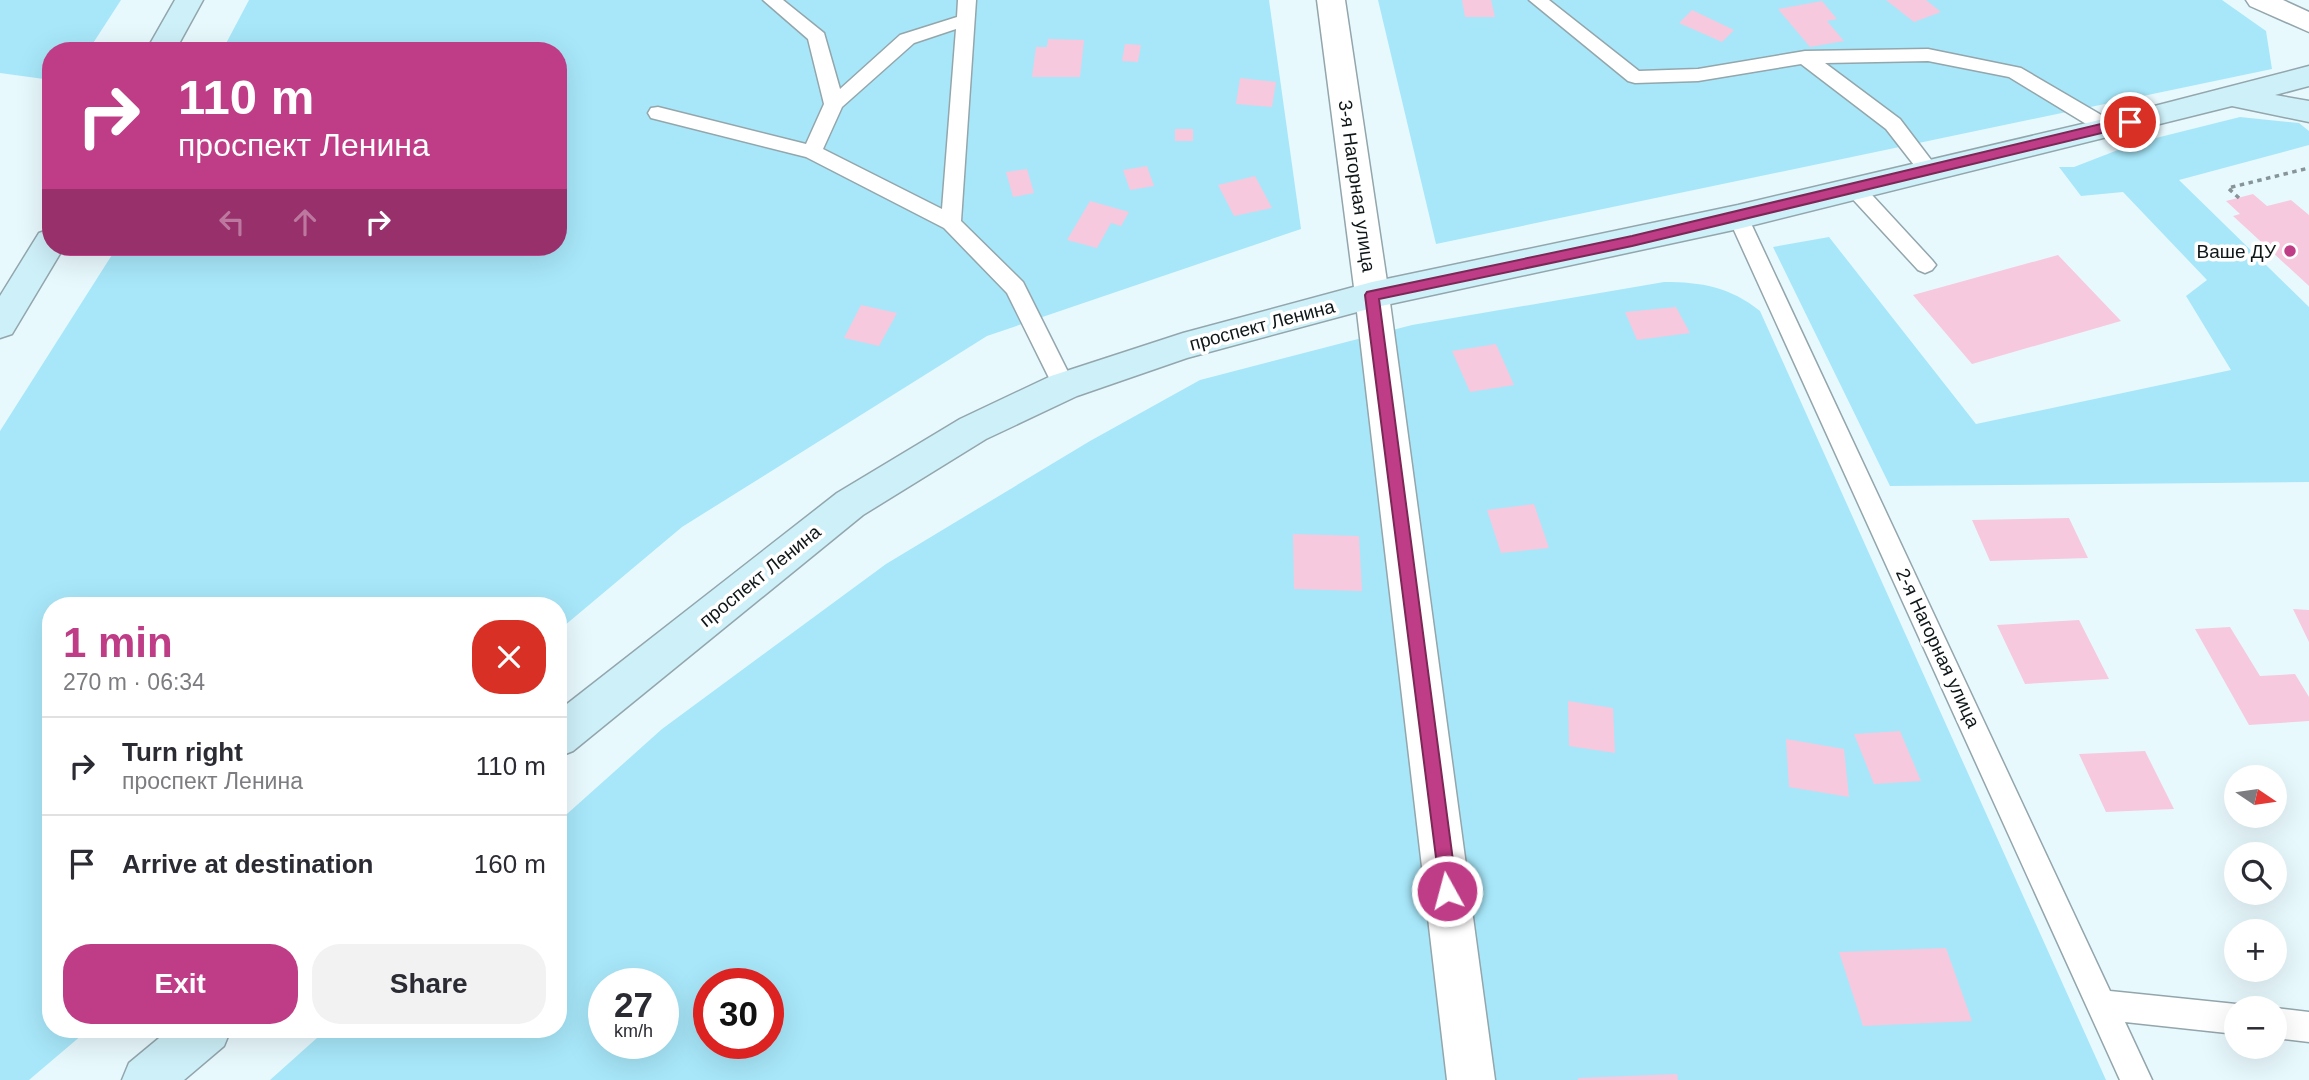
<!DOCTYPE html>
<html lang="en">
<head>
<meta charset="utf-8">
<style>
	:root { --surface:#fff; --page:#f2f2f3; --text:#2b2b33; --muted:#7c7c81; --line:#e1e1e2; --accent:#bf3d86 }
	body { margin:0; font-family:Helvetica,sans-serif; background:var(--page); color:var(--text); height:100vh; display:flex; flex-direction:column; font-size:26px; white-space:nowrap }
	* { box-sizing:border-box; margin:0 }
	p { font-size:23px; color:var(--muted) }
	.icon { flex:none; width:38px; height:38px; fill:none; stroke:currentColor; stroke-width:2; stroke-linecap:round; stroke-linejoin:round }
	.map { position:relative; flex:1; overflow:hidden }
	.panel { position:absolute; left:42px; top:597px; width:525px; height:441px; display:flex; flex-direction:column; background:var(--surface); border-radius:28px; box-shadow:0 7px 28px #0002 }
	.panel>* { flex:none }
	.hud { position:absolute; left:42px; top:42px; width:525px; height:214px; border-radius:28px; box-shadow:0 7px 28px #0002; background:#bf3d86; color:#fff; overflow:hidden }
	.needle { width:46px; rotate:103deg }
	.controls { position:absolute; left:2224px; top:765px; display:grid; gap:14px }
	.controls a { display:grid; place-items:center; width:63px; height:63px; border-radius:50%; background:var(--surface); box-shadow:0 7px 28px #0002; font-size:35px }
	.speed { position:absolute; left:588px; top:968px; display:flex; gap:14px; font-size:35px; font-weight:700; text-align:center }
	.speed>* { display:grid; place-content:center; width:91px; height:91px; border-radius:50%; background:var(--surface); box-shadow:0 7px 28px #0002; line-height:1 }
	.speed small { font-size:18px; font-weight:400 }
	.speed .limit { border:10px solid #d22; background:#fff; color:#111 }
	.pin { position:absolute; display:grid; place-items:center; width:60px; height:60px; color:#fff; margin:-30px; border:4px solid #fff; border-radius:50%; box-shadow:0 2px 7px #0007 }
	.me { position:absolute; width:77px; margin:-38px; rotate:353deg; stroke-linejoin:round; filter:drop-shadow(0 0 5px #0008) }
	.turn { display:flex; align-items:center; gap:24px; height:147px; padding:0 21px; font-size:32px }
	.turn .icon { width:91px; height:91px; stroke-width:2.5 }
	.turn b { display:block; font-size:49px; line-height:60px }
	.lanes { display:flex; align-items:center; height:66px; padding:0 21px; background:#0003; justify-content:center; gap:35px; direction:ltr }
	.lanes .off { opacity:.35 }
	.round { display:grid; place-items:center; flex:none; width:74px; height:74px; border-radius:28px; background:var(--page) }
	.overview { display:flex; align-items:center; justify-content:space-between; height:119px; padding:0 21px }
	h1 { font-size:42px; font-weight:800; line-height:52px; color:var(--accent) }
	.primary-button { display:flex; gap:14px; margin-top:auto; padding:14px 21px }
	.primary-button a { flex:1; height:80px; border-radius:28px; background:var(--accent); color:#fff; font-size:28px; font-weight:800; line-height:80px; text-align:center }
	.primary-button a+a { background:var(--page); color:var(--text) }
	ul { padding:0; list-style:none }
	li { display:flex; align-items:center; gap:21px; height:98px; padding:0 21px; border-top:2px solid var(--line) }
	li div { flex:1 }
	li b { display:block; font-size:26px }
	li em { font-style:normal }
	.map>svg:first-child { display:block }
	.green { fill:#a7e7f9; fill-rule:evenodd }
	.building { fill:#f7c9de }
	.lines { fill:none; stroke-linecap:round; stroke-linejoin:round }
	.lane-casing { stroke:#93a6ac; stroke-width:3 }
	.street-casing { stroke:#93a6ac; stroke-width:3 }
	.secondary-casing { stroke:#93a6ac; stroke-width:3 }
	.path { stroke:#889598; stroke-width:3.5; stroke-dasharray:4.5 4.5; stroke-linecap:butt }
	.lane { fill:#fff; fill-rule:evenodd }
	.street { fill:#fff; fill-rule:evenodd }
	.secondary { fill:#cef0f9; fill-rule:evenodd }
	.route { fill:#bf3d86; stroke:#7c2857; stroke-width:2 }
	.poi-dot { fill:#bf3d86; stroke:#fff; stroke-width:2.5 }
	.labels { text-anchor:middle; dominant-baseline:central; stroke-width:7; stroke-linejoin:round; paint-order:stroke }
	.street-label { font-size:19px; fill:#0f1719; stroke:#fff }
	.poi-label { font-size:19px; fill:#0f1719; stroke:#fff; text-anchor:end }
</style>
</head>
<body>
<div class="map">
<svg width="2309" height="1080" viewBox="0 0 2309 1080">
	<rect width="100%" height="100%" fill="#e8f9fe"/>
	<path class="green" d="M0 0H121L88 51H51V80L0 73Z
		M249 0H1269L1301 229 987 336 682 527 558 631V606H51V1029H89L29 1080H0V431L117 247H558V51H222Z
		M1378 0H2222L2266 31 2272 69 1436 244Z
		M2240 117 2299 123 2309 131V145L2179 180 2309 307V482L1890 486 1773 247 1829 237 1976 424 2231 370 2186 296 2207 280 2123 192 2081 196 2059 167H2074L2136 143Z
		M1664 282C1702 282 1730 287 1760 311L2106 1080H270L327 1029H558V822L662 729 886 564 1090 441 1200 380 1412 325ZM604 984H663V1043H604ZM709 984H768V1043H709Z"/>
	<path class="building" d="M1462 0H1491L1495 17H1465Z
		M1886 0H1926L1941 12 1914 22Z
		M1822 1 1837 19 1827 21 1844 41 1810 47 1778 9Z
		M1692 10 1734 30 1722 42 1679 23Z
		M1048 39 1084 40 1080 77H1032L1036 47H1047Z
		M1125 44 1141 45 1138 62 1122 61Z
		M1240 78 1276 82 1272 107 1236 104Z
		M1175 129H1193V141H1175Z
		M1147 166 1154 186 1130 190 1123 170Z
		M1027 169 1034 193 1013 197 1006 172Z
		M1255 176 1272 208 1234 216 1218 185Z
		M2253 194 2267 206 2291 200 2309 215V286L2233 216 2240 214 2226 201Z
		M1090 201 1129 212 1121 226 1111 223 1097 248 1067 240Z
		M2058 255 2121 321 1972 364 1913 295Z
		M861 305 897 313 879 346 844 338Z
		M1676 307 1690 333 1637 340 1625 312Z
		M1496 344 1514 385 1470 392 1452 351Z
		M1534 504 1549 548 1501 553 1487 510Z
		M2069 518 2088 558 1990 561 1972 520Z
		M1293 534 1359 536 1362 591 1294 589Z
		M2293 609 2309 610V642Z
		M2079 620 2109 679 2025 684 1997 625Z
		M2230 627 2260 676 2295 674 2309 697V721L2249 725 2195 629Z
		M1568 701 1613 708 1615 753 1569 746Z
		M1900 731 1921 781 1874 784 1854 734Z
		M1786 739 1844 749 1849 797 1789 787Z
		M2145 751 2174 809 2106 812 2079 754Z
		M1946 948 1972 1021 1863 1026 1839 952Z
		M1677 1074 1678 1080H1578V1078Z"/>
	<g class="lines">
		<defs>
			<path id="lane" d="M763 0H783L824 33 840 89 900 35 957 17 958 0H976L961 221 1023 282 1075 386 1072 392 1064 395 1056 392 1007 293 944 228 806 157 651 118 648 113 651 108 658 107 806 144 824 104 808 39ZM956 29 942 209 823 149 842 107 914 43Z
				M1529 0H1549L1639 71 1698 69 1805 51 1928 49 2021 68 2115 123 2118 128 2115 133H2101L2009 77 1928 61 1825 63 1900 119 1938 169 1935 174H1921L1886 129 1801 64 1698 81 1635 83 1628 81Z
				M1854 181 1861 183 1932 260 1936 265 1932 270 1925 273 1918 270 1847 193 1844 188 1847 183Z
				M1738 210 1745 212 1748 217 2110 991 2236 1004 2246 1008H2236V1034L2125 1022 2152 1080H2120L1728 217 1731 212Z
				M2275 1008 2309 1012V1042L2275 1038Z"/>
			<path id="street" d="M1317 0H1345L1389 295 1495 1080H1447L1355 295Z
				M2246 0H2283L2309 12V32L2250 6Z"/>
			<path id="secondary" d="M175 0H203L175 51H146Z
				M2309 66V86L2275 95 2309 101V122L2232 106 1738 229 1372 308 1187 358 1077 396 986 439 863 515 573 751 558 757V711L837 493 960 419 1051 376 1183 333 1372 282 1738 205 2108 118Z
				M51 229V247H64L12 334 0 338V296L39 233Z
				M170 1029H231L224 1046 184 1080H122L129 1063Z"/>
		</defs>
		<use href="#lane" class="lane-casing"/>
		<use href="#street" class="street-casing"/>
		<use href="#secondary" class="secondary-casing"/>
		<path class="path" d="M2239 198 2228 188 2309 168"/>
		<use href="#lane" class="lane"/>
		<use href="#street" class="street"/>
		<use href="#secondary" class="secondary"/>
	</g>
	<path class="route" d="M2130 117 2135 119V125L1632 246 1379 299 1457 891 1454 897 1447 900 1441 897 1365 295 1367 292 1632 236Z"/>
	<circle class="poi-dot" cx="2290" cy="251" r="7"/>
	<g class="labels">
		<g class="street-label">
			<text transform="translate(1357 186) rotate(82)">3-я Нагорная улица</text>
			<text transform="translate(1262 325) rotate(-15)">проспект Ленина</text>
			<text transform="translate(760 576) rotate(-39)">проспект Ленина</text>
			<text transform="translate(1938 648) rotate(65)">2-я Нагорная улица</text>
		</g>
		<g class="poi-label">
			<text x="2276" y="251">Ваше ДУ</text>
		</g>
	</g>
</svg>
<div class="controls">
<a><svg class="needle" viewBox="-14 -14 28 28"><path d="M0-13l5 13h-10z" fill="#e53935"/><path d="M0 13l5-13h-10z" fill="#7c7c81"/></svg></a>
<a><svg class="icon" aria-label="search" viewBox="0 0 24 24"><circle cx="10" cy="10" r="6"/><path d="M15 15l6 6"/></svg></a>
<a>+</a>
<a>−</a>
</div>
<div class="speed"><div>27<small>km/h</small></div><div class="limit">30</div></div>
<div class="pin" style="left:2130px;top:122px;background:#d93025"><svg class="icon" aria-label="arrive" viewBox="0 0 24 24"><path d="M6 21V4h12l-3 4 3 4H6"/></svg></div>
<svg class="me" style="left:1447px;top:891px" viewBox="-20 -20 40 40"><circle r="17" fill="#bf3d86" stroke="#fff" stroke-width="3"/><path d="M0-11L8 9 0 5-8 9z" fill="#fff"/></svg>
<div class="hud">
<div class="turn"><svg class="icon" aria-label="right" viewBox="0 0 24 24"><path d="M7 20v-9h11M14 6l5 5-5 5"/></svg><div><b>110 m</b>проспект Ленина</div></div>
<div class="lanes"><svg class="icon off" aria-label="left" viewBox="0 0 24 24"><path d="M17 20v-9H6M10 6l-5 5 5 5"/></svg><svg class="icon off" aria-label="ahead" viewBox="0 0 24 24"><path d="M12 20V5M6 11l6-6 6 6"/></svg><svg class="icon" aria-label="right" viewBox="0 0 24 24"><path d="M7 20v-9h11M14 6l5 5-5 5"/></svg></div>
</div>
<section class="panel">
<div class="overview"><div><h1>1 min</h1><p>270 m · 06:34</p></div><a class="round" style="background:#d93025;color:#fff"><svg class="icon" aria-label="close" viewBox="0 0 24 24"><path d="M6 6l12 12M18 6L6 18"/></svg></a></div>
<ul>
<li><svg class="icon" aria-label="right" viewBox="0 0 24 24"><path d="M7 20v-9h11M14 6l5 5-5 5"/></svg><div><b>Turn right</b><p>проспект Ленина</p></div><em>110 m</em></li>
<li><svg class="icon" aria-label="arrive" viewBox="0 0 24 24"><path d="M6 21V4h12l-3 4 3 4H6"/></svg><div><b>Arrive at destination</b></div><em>160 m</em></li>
</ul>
<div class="primary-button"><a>Exit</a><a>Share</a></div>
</section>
</div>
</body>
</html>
